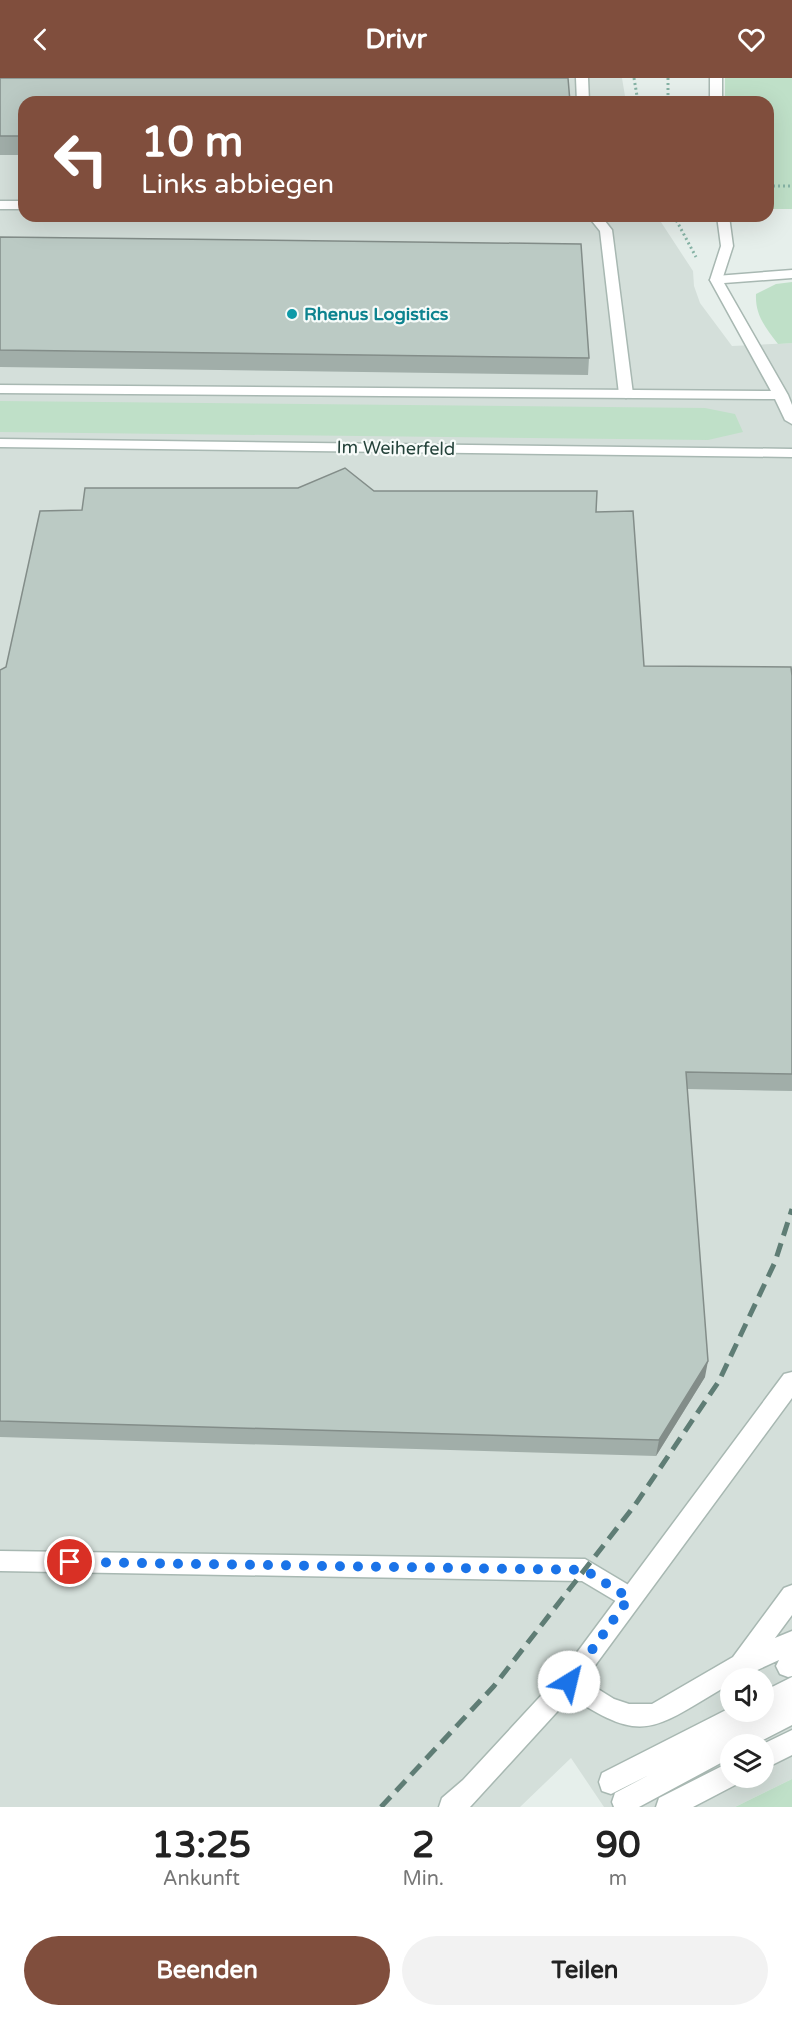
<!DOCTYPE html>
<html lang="de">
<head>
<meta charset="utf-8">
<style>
	:root { --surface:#fff; --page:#f2f2f2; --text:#222; --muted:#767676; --accent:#804e3d }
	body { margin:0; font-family:"Varela Round",sans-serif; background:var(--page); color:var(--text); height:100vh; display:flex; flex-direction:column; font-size:22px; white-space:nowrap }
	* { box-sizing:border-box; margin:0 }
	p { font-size:20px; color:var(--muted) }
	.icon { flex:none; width:33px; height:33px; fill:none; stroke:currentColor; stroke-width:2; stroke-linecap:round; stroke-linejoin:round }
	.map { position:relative; height:1729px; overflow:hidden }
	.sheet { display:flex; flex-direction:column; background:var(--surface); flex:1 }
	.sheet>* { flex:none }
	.banner { position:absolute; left:18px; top:18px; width:756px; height:126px; border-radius:18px; box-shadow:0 6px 24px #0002; background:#804e3d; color:#fff; overflow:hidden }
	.controls { position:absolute; left:720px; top:1590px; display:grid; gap:12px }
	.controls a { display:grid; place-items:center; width:54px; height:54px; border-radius:50%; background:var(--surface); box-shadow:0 6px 24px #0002; font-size:30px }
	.pin { position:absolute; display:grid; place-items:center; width:51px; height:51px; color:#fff; margin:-26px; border:3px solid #fff; border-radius:50%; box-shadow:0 2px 6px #0007 }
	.me { position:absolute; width:66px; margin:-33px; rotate:36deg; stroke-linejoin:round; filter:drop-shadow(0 0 4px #0008) }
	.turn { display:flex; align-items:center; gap:21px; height:126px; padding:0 24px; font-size:27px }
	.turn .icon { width:78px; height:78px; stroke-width:2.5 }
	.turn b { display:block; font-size:42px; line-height:51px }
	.eta { display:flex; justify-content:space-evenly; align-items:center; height:102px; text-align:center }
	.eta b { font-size:36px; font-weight:700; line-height:42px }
	.primary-button { display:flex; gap:12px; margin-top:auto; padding:12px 24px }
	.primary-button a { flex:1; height:69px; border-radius:36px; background:var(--accent); color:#fff; font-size:24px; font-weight:700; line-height:69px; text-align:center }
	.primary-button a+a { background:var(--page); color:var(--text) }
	header { display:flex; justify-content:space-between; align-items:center; height:78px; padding:0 24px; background:var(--accent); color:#fff; font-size:27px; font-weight:700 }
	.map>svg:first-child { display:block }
	.built { fill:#d4dfda; fill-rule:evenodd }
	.green { fill:#bfe0c8 }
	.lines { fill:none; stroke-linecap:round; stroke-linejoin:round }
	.lane-casing { stroke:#a8b8b2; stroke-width:3 }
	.street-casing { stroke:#a8b8b2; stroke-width:3 }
	.path { stroke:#86b3a5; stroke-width:3; stroke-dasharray:2 3; stroke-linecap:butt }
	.lane { fill:#fff; fill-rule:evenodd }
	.street { fill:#fff; fill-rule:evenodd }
	.rail { stroke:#5f7d75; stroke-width:5; stroke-dasharray:14 8; stroke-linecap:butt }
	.wall { fill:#a1aea9 }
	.shaded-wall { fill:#838d89 }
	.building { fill:#bbcac4; stroke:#838d89; stroke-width:1.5 }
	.route { stroke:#1a73e8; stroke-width:10; stroke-dasharray:0 18 }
	.culture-dot { fill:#0f9aa8; stroke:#f7fbf9; stroke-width:2 }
	.labels { text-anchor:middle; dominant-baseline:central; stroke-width:4.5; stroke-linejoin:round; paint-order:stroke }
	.far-culture-label { font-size:18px; font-weight:bold; fill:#0d838f; stroke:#f7fbf9; text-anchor:start }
	.far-street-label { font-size:18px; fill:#24423a; stroke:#f7fbf9 }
</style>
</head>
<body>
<header><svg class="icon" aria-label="back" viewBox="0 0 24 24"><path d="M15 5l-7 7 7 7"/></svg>Drivr<svg class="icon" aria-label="heart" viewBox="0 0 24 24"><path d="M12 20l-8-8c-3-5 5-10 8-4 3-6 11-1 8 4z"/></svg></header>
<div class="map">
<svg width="792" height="1729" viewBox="0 0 792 1729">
	<rect width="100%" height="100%" fill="#e6efeb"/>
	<path class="built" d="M0 0H622L626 24H24V138H657L693 193 694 208 700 225 732 268 792 265V1701L735 1729H604L571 1680 520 1729H0ZM730 1600H764V1634H730ZM730 1666H764V1700H730Z"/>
	<path class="green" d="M725 0H792V131H768V24H725Z
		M792 204V265L778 266C765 249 755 237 756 216L776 206Z
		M0 323 705 330 735 336 743 354 708 362 0 354Z
		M792 1701V1729H735Z"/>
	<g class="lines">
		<defs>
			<path id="lane" d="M576 0H588L589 24H577Z
				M710 0H722V24H710Z
				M0 123H24V131H0Z
				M588 138H601L612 152 633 316 626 320 619 316 600 153Z
				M717 138H729L733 168 722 202 716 206 710 202 721 168Z
				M0 1473 585 1481 637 1512 641 1520 637 1528 629 1531 582 1503 0 1493Z
				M792 1507V1537L775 1560 792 1553V1598L788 1599 780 1596 776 1588 779 1582 740 1600H730V1606C650 1653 644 1669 561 1612L557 1604 561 1596 569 1593 614 1621 629 1626H652L733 1579 784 1510Z
				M792 1599V1647L755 1666H730V1680L639 1729H614L612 1724 615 1715 649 1697 611 1716 602 1713 599 1704 602 1695 730 1630V1634H764V1613ZM759 1634 764 1636 756 1640Z
				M792 1652V1677L764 1691 763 1666Z
				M730 1684V1700H741L739 1705 693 1729H656L659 1720Z"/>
			<path id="street" d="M792 192V200L724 205 788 317 792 327V346L785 342 775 321 0 315V307L771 313 710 202 716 198Z
				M0 361 792 371V379L0 369Z
				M792 1294V1320L577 1612 470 1729H439L442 1720 463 1702 561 1596 784 1296Z"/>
		</defs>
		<use href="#lane" class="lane-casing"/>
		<use href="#street" class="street-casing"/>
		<path class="path" d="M634 0 638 24
			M668 0V24
			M768 108H792
			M674 138 696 179"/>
		<use href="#lane" class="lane"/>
		<use href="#street" class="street"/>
		<path class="rail" d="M381 1729 494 1608 635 1427 719 1303 775 1184 792 1131"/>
	</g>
	<path class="wall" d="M0 0 24 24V77H0Z
		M0 159 589 280 588 297 0 289Z
		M374 413 596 434 644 588 792 598V1013L687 1011 705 1299 656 1378 0 1359V592L6 589 82 432Z"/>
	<path class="shaded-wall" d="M708 1283 705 1299 656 1378 659 1362Z"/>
	<path class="building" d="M0 0H568L570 24H24V58H0Z
		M0 159 581 166 589 280 0 272Z
		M345 390 374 413H597L596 434 633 433 644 588 791 589 792 598V996L686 994 708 1283 659 1362 0 1343V592L6 589 40 433 82 432 85 410H298Z"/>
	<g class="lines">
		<path class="route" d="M70 1484 585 1492 629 1520 569 1604"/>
	</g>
	<circle class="culture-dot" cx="292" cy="236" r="6"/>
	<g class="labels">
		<g class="far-culture-label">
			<text x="304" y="236">Rhenus Logistics</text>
		</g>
		<g class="far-street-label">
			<text transform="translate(396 370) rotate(1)">Im Weiherfeld</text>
		</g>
	</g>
</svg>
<div class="controls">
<a><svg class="icon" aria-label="sound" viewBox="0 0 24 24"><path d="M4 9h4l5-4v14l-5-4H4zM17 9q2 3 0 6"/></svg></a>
<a><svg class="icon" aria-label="layers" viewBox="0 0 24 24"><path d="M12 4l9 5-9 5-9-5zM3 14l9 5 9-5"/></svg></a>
</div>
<div class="pin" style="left:70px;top:1484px;background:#d93025"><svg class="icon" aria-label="arrive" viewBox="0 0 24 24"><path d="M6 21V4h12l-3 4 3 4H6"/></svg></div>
<svg class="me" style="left:569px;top:1604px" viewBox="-20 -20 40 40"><circle r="19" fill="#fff"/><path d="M0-13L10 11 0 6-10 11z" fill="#1a73e8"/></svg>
<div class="banner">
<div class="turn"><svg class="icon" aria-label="left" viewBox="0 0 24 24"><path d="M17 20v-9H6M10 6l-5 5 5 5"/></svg><div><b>10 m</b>Links abbiegen</div></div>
</div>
</div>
<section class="sheet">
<div class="eta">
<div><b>13:25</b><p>Ankunft</p></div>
<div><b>2</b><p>Min.</p></div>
<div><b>90</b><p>m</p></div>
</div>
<div class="primary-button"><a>Beenden</a><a>Teilen</a></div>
</section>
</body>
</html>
